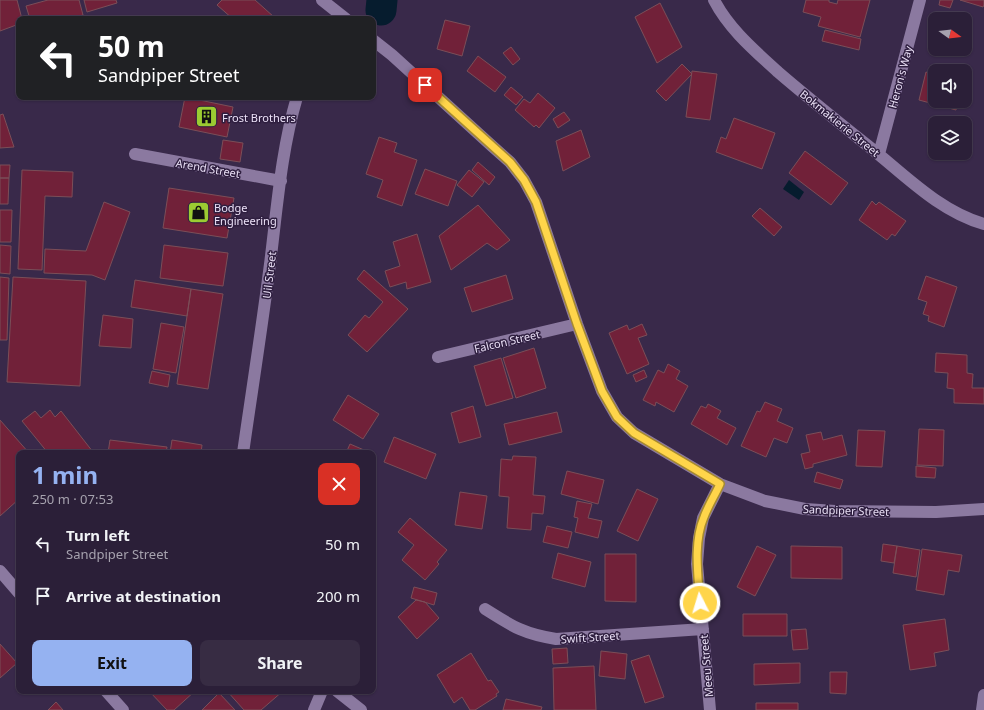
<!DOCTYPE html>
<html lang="en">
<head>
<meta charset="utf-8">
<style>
	:root { --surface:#2b1f38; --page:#372c43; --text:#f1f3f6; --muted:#a6a2ae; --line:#473d53; --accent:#95b2f1 }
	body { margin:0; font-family:"Noto Sans",sans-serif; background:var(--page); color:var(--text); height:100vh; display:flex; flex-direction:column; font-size:15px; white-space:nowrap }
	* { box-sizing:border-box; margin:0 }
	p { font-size:13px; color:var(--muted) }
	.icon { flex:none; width:22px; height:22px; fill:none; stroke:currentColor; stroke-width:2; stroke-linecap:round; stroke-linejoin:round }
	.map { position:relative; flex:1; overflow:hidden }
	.details { position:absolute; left:16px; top:450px; width:360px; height:244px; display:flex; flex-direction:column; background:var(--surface); border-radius:8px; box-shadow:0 1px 3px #0004,0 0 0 1px var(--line) }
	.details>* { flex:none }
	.guide { position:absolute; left:16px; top:16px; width:360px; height:84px; border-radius:8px; box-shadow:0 1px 3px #0004,0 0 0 1px var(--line); background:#202124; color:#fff; overflow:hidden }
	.needle { width:26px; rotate:105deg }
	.controls { position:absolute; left:928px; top:12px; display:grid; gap:8px }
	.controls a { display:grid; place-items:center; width:44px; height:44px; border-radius:8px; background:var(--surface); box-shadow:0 1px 3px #0004,0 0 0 1px var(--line); font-size:20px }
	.pin { position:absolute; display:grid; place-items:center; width:34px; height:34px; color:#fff; margin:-17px; border-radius:8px; box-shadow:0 2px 6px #0006 }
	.me { position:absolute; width:44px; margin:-22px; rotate:355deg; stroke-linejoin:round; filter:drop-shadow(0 0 3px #0008) }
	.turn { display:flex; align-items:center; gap:14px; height:84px; padding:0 16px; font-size:18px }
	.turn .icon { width:52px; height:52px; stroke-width:2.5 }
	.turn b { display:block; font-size:28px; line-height:34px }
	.round { display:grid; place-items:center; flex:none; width:42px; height:42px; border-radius:8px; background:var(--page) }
	.overview { display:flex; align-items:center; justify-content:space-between; height:68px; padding:0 16px }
	h1 { font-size:24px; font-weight:700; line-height:30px; color:var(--accent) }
	.cta { display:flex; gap:8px; margin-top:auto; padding:8px 16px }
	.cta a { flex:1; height:46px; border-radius:8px; background:var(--accent); color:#111; font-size:16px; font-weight:700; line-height:46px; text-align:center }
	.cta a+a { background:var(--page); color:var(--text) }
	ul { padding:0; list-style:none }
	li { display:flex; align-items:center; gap:12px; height:52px; padding:0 16px }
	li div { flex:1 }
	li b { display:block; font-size:15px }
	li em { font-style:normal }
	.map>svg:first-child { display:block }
	.water { fill:#061c2e }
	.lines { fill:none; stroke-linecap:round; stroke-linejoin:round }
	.river { stroke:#061c2e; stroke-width:31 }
	.building { fill:#712139; stroke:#7b4e58 }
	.minor { stroke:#8b79a0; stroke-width:12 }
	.route-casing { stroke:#a68a30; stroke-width:10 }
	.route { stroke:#ffd54a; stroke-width:7 }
	.labels { text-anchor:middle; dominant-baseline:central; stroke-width:3; stroke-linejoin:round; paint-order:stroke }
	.street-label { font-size:11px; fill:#ebe1f7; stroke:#2f1f40 }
	.poi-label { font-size:11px; fill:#ebe1f7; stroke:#2f1f40; text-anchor:start }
</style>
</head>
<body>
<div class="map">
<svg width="984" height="710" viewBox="0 0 984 710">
	<rect width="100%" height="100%" fill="#39294a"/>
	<path class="water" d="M789 180 804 192 799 200 783 189Z"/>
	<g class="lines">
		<path class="river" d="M381 10 382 0"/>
	</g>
	<path class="building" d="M0 0H17L22 19H19V24L0 31Z
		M48 0H79L83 15 68 19H30L26 6Z
		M84 0H116L117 3 87 12Z
		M222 0H255L274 17 272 19H233L217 5Z
		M806 0H829V2L837 4 838 0H870L860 37 818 26 821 17 803 12Z
		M940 0H953L950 8 939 5Z
		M960 0H984V5L983 7Z
		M660 3 682 47 657 63 635 17Z
		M445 20 470 26 462 56 437 49Z
		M825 30 861 39 859 50 822 41Z
		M511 47 520 59 513 65 503 53Z
		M478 56 506 77 495 92 467 71Z
		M682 64 692 74 666 101 656 91Z
		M692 71 717 74 710 120 686 117Z
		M926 72 935 75V101H958L956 110 919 100Z
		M511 87 523 97 516 105 504 95Z
		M538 93 555 108 539 128 536 125 534 127 515 110 524 99 530 103Z
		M185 97 233 107 227 137 179 127Z
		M564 112 570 120 558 128 553 119Z
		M3 114 14 147 0 148V115Z
		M734 118 775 133 762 169 716 152 721 137 726 139Z
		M581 130 590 157 563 171 556 141Z
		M379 137 397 143 394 152 417 160 402 206 377 197 383 180 366 174Z
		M223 140 243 143 240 162 220 159Z
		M805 151 848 183 831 205 789 173Z
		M478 162 495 177 489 185 472 170Z
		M0 165H10L9 178H0Z
		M425 169 457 181 448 206 415 194Z
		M22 170 73 172 72 197 45 196 42 270 18 269Z
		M469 170 484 182 472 197 457 185Z
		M0 178H9L8 204H0Z
		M169 188 234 198 227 238 163 228Z
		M872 201 876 205 879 202 906 221 895 236 892 234 887 240 859 220Z
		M104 202 130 212 105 280 92 275 44 273 45 249 86 251Z
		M478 205 510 240 497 250 487 243 451 270 439 236Z
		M760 208 782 227 774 236 752 216Z
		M0 210H12L11 242H0Z
		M417 234 431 282 407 289 406 282 390 287 385 271 400 266 393 242Z
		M0 245 11 246 10 274 0 273Z
		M164 245 228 253 223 286 160 278Z
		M364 270 408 309 367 352 348 335 365 315 369 318 383 302 357 279Z
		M506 275 513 299 472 312 464 288Z
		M926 276 957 287 944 327 928 321 929 316 923 314 927 302 918 299Z
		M0 277 9 278 7 340H0Z
		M13 277 86 281 80 386 7 382Z
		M135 280 191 289 187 316 131 307Z
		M191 289 223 294 208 389 177 384Z
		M103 315 133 319 131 348 99 346Z
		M161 323 184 327 176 373 153 369Z
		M642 324 647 335 638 338 649 364 627 374 609 333 627 325 629 330Z
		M534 348 546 388 516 398 503 358Z
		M936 353 967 355V373L973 374 972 388H984V404L954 403V389L947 388 948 373 935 372Z
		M501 358 513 398 486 406 474 366Z
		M668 364 680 371 676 379 688 386 674 412 656 402 655 406 643 400 658 370 664 373Z
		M644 370 647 377 636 382 633 375Z
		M152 371 170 375 168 387 149 383Z
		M348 395 379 414 363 439 333 420Z
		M765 402 782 409 777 421 793 428 787 443 774 438 766 457 741 446 757 411 760 412Z
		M708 404 721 411 717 418 736 428 727 445 691 424 701 406 706 408Z
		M473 406 481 437 459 443 451 413Z
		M50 410 55 417 61 411 93 452 48 453 22 421 35 411 41 418Z
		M557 412 562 432 509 445 504 424Z
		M0 420 29 453H19V499L0 516Z
		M919 429 944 430 943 466 917 465Z
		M858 430 885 431 882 467 856 466Z
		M821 432 823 440 842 435 847 455 813 464V467L805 469 801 454 810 452 806 435Z
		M394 437 436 454 426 479 384 462Z
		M110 440 167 447 166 453H108Z
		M172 440 202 445 201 453H170Z
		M350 444 371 453H346Z
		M513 456 536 457 533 495 545 496 543 514 532 513 531 530 507 528 509 497 499 496 501 459 512 460Z
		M916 466 936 468 935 478 916 477Z
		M567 471 604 480 598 504 561 494Z
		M817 472 843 480 840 489 814 482Z
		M637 489 658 499 638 541 617 531Z
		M460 492 487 496 482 529 455 525Z
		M577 501 592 504 588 518 602 521 598 538 575 532 578 518 574 517Z
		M410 518 447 550 437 562 439 564 425 580 402 560 414 545 398 532Z
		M547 526 572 532 568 548 543 542Z
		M883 544 897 546 894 563 881 561Z
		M757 546 776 555 755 596 737 587Z
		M791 546 842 547V579L791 578Z
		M897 546 920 550 916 577 893 573Z
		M922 549 962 555 959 572 948 570 944 595 916 590Z
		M558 553 591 562 585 587 552 578Z
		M605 554H636V602L605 601Z
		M414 587 437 593 434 605 411 598Z
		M416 600 425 602 439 618 417 639 398 617Z
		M743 614H787V636H743Z
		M945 619 949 650 934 653 936 666 910 670 903 625Z
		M806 629 808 649 793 650 791 630Z
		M0 644 17 663 0 678Z
		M567 648 568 663 553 664 552 649Z
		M601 651 627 654 625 679 599 676Z
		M471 653 488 681 491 680 499 692 496 694 497 696 475 710H470L462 697 454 703 437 675Z
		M649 655 664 697 645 703 631 661Z
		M800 663V683L754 685V664Z
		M594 666 596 710H554L553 668Z
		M830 672H847L846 694 830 693Z
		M149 691H195L174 710H167Z
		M227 691H283L261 710H244Z
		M219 693 235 710H202Z
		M506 699 542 707 541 710H503Z
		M56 702 63 710H48Z
		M756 703H798V710H756Z"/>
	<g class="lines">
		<path class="minor" d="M322 0 346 19
			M714 0C729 29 754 50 778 72 807 97 837 121 867 145 903 173 938 211 984 224
			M373 40 392 55 492 146 510 162 524 180 536 202 577 324 602 391 617 417 634 433 720 484 765 501 805 509 835 511 936 512 984 509
			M135 154 281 181
			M879 154 920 0
			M438 357 577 324
			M243 453C252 390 262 327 270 264 277 209 281 151 297 97
			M0 571 19 593
			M485 609C512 626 523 634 556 639L703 629
			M106 691 123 710
			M337 691 361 710
			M314 710 322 691
			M710 710 697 564 699 538 703 518 720 484
			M982 710 984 695"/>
	</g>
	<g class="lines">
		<defs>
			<path id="route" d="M425 85 510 162 524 180 536 202 577 324 602 391 617 417 634 433 720 484C715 495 708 506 704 517 693 543 698 575 700 603"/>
		</defs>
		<use href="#route" class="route-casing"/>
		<use href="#route" class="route"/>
	</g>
	<defs>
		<symbol id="building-square" viewBox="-11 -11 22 22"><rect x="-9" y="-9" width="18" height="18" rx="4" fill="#9bcb32" stroke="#2f1f40"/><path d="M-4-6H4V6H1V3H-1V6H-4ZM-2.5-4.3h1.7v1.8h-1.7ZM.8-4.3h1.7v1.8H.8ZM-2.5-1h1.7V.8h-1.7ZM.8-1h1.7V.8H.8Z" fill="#111"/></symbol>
		<symbol id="shop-square" viewBox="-11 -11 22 22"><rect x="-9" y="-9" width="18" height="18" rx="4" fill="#9bcb32" stroke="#2f1f40"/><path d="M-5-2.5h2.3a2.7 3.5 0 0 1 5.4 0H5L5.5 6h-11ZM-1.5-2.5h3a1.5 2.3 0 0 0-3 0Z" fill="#111"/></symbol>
	</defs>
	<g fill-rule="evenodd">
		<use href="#building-square" x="194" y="104" width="25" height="25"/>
		<use href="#shop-square" x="186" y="200" width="25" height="25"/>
	</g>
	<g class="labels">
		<g class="street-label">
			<text transform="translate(900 77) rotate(-75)">Heron's Way</text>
			<text transform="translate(840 123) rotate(39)">Bokmakierie Street</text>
			<text transform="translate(208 168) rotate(10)">Arend Street</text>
			<text transform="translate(269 275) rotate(-83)">Uil Street</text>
			<text transform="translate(507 341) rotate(-13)">Falcon Street</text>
			<text transform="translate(846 510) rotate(2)">Sandpiper Street</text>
			<text transform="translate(590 637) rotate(-4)">Swift Street</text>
			<text transform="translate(706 666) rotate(-95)">Meeu Street</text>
		</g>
		<g class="poi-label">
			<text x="222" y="117">Frost Brothers</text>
			<text x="214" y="207">Bodge<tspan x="214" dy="13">Engineering</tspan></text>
		</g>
	</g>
</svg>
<div class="controls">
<a><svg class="needle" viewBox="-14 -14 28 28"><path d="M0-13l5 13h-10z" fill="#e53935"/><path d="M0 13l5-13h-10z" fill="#a6a2ae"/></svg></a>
<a><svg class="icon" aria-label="sound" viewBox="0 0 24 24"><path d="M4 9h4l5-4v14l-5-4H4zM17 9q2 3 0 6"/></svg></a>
<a><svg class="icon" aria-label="layers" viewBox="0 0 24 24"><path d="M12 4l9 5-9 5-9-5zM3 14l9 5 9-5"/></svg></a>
</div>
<div class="pin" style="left:425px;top:85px;background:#d93025"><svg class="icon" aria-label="arrive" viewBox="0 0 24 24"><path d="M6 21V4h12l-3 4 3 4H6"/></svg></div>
<svg class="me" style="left:700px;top:603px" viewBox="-20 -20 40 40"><circle r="17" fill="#ffd54a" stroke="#fff" stroke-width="3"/><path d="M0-11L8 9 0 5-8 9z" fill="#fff"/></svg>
<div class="guide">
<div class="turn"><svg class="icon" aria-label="left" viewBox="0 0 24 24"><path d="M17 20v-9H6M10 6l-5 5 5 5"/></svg><div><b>50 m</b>Sandpiper Street</div></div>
</div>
<section class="details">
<div class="overview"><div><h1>1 min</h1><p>250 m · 07:53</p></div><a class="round" style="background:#d93025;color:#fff"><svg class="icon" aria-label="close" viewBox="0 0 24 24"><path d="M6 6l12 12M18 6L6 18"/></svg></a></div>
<ul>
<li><svg class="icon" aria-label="left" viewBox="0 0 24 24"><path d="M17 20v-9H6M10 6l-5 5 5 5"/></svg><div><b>Turn left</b><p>Sandpiper Street</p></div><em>50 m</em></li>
<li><svg class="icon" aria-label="arrive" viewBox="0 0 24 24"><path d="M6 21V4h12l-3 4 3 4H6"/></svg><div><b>Arrive at destination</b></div><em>200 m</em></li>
</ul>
<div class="cta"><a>Exit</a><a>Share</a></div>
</section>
</div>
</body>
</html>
